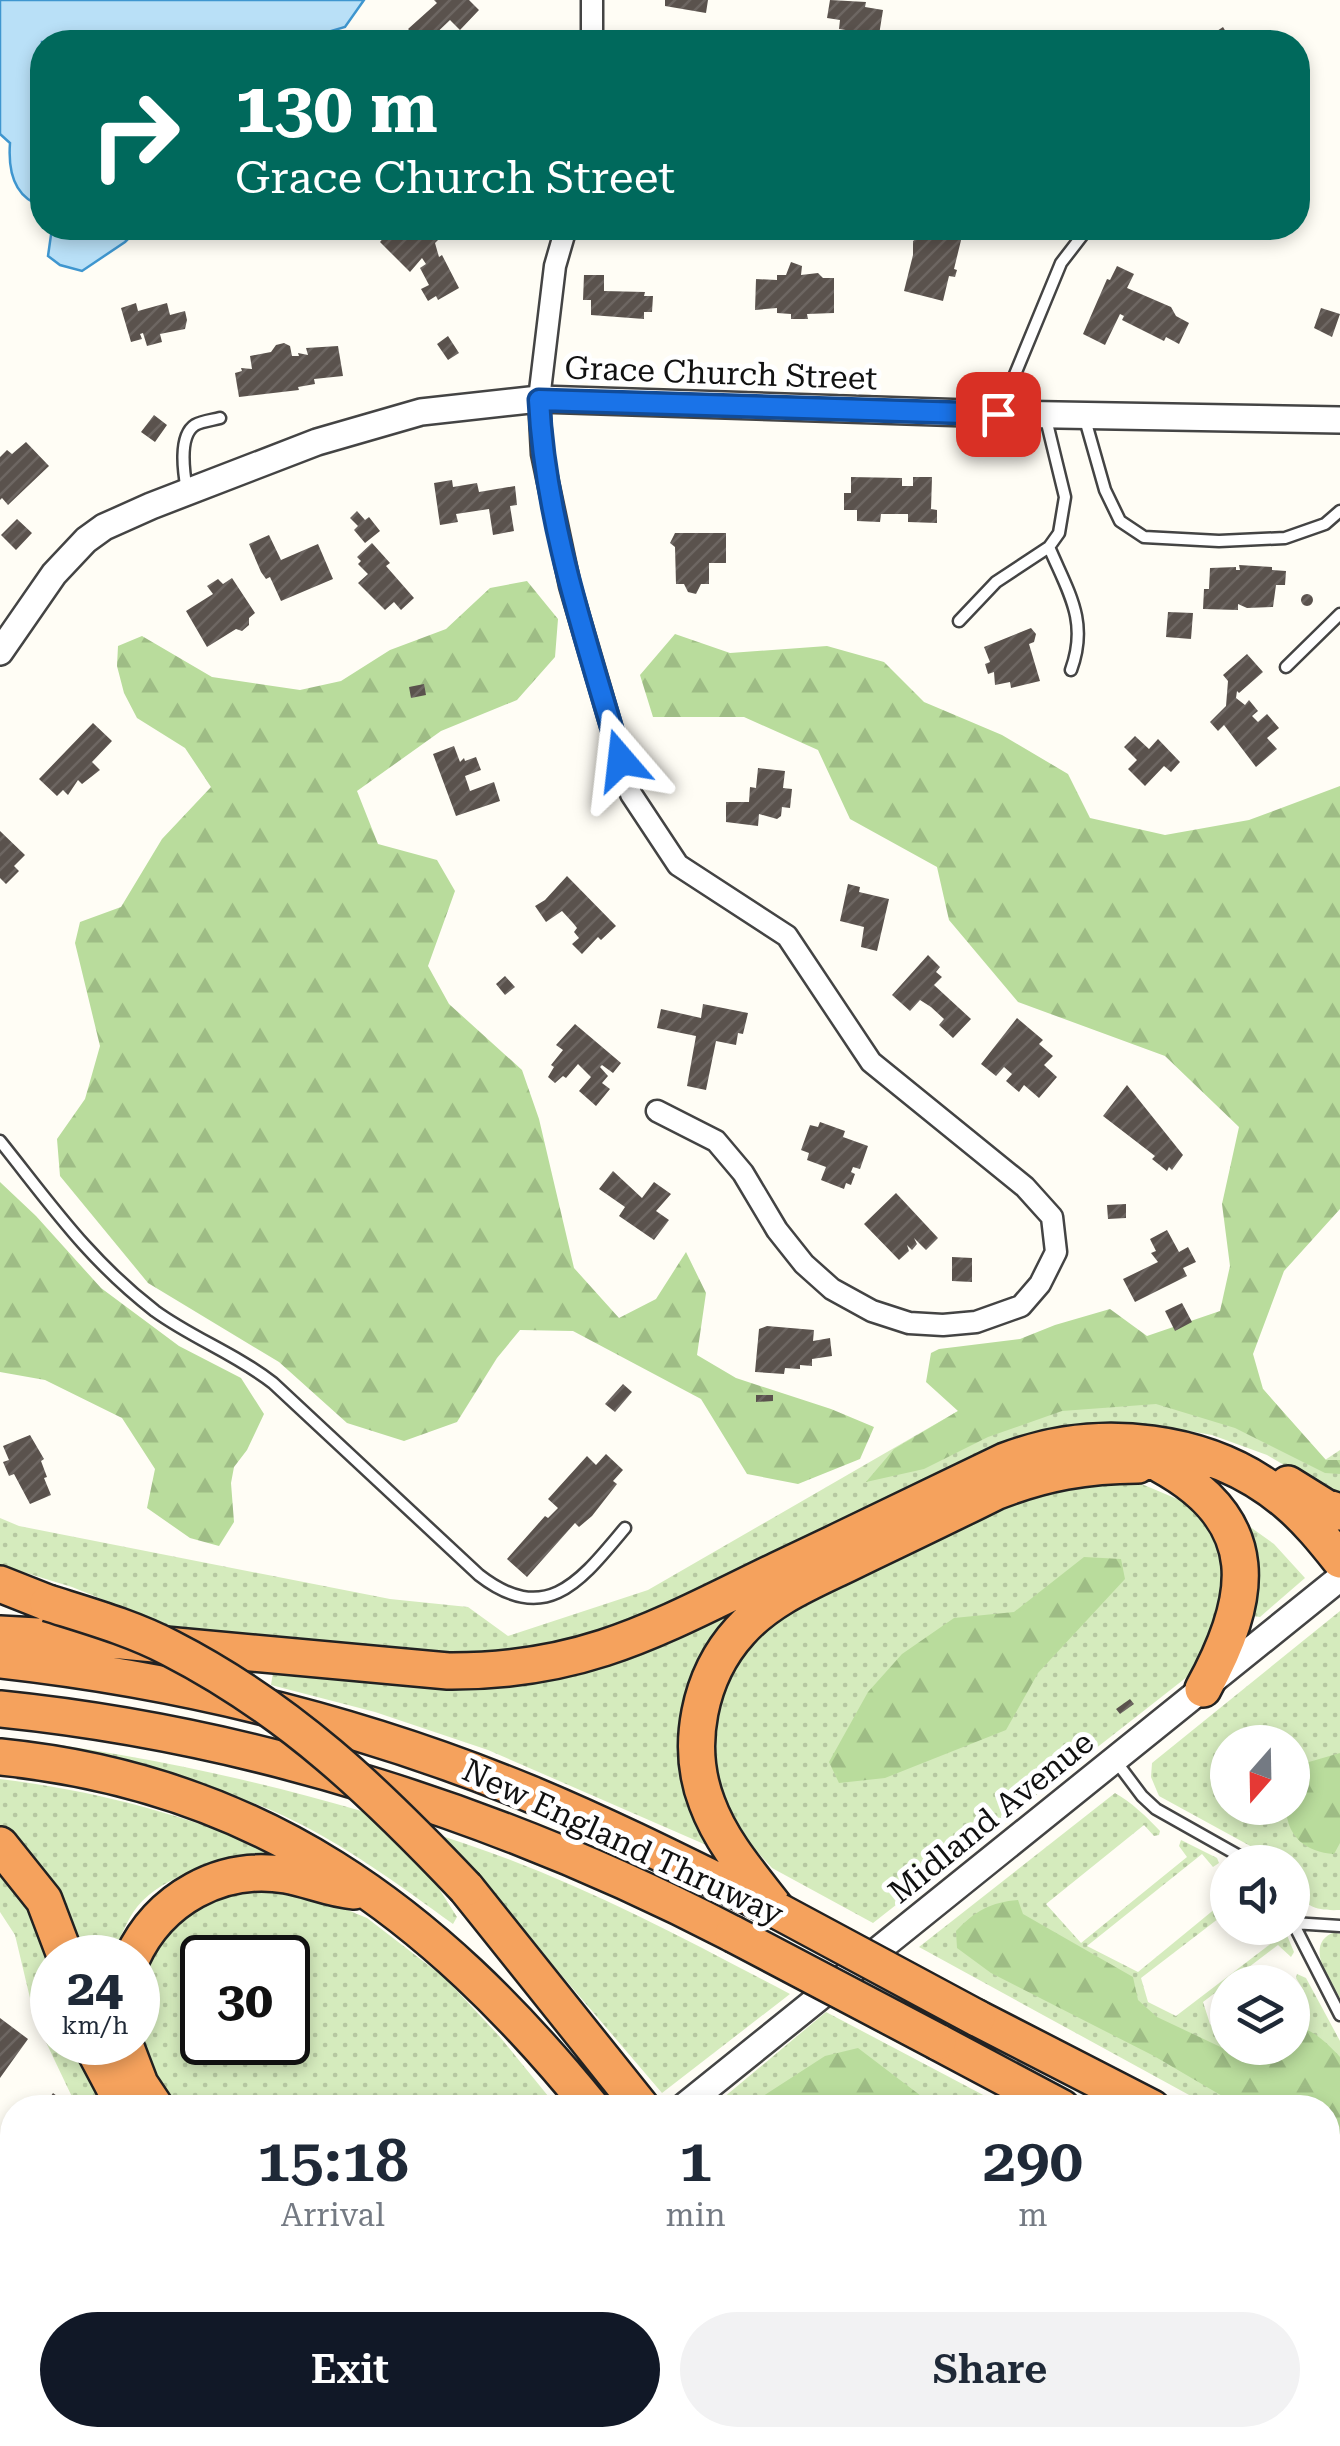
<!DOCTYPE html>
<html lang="en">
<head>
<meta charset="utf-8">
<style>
	:root { --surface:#fff; --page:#f2f2f3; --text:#1f2937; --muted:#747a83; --accent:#111827 }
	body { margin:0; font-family:"Roboto Serif",serif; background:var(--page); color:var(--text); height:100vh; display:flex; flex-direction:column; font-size:38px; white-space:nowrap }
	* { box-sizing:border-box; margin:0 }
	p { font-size:32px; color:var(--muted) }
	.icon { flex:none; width:55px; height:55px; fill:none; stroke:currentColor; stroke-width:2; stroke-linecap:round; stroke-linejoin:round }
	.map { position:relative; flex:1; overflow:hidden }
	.details { position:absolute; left:0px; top:2095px; width:1340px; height:352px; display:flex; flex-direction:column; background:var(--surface); border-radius:40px 40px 0 0; box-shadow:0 5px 15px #0003 }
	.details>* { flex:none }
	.top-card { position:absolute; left:30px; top:30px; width:1280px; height:210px; border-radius:40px; box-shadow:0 5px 15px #0003; background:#00695c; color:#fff; overflow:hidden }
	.needle { width:65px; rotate:200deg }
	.buttons { position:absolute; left:1210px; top:1725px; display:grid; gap:20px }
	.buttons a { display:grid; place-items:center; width:100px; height:100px; border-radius:50%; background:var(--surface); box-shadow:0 5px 15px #0003; font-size:50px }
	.speed { position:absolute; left:30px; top:1935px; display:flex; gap:20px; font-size:50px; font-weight:700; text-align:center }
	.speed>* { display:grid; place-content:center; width:130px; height:130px; border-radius:50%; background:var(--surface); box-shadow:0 5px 15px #0003; line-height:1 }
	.speed small { font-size:25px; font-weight:400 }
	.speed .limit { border:5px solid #111; border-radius:15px; background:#fff; color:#111 }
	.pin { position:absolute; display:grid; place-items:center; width:85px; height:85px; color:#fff; margin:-42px; border-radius:20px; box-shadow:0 5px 15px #0006 }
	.me { position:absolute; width:110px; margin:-55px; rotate:343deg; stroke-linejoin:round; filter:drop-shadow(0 0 8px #0008) }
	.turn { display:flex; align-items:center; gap:35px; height:210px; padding:0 40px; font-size:45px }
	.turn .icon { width:130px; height:130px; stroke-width:2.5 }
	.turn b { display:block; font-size:70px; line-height:85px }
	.eta { display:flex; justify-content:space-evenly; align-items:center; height:170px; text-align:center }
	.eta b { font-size:60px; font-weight:600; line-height:70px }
	.cta { display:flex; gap:20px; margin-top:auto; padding:20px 40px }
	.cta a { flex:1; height:115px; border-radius:60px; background:var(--accent); color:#fff; font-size:40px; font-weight:600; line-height:115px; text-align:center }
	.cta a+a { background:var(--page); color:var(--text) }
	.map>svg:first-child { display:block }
	.grass { fill:url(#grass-dots); fill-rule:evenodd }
	.forest { fill:url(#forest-firs) }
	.water { fill:#b9e0f7; stroke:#3f96cf; stroke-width:2.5 }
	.building { fill:url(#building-hatch) }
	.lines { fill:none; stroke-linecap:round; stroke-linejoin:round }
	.service-casing { stroke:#444; stroke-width:15 }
	.minor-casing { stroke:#444; stroke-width:25 }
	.tertiary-casing { stroke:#444; stroke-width:30 }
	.motorway-casing { stroke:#222; stroke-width:40 }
	.service { stroke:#fff; stroke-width:10 }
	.minor { stroke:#fff; stroke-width:20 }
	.tertiary { stroke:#fff; stroke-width:25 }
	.motorway { stroke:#f5a25d; stroke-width:35 }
	.rail-casing { stroke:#c4262e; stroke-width:10 }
	.rail { stroke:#fff; stroke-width:6; stroke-dasharray:19; stroke-linecap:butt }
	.motorway-bridge-casing { stroke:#222; stroke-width:40; stroke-linecap:butt }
	.motorway-bridge { stroke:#f5a25d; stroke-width:35 }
	.route-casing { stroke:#114b97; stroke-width:25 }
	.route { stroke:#1a73e8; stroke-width:18 }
	.labels { text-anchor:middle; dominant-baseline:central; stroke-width:10; stroke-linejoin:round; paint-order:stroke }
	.street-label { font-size:32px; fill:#111; stroke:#fff }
</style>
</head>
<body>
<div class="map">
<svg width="1340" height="2446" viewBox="0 0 1340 2446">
	<defs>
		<pattern id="grass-dots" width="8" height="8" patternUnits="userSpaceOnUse" patternTransform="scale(2.5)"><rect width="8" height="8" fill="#d5ebbd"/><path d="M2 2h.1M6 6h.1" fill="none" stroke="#b6c8a1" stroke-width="1.8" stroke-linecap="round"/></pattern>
		<pattern id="forest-firs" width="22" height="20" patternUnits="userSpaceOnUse" patternTransform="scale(2.5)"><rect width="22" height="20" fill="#b9dc9c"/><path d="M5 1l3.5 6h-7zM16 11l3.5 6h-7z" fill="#9ebc85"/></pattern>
		<pattern id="building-hatch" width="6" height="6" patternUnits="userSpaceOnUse" patternTransform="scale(2.5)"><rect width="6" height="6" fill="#5a524d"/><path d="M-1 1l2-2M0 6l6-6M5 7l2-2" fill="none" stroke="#6d6662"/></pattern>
	</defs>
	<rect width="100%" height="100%" fill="#fffdf5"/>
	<path class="grass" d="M1263 1389 1325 1460 1340 1450V1498L1267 1455 1212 1435 1155 1425 1094 1424 1021 1441 638 1623 543 1649 479 1655 181 1631 72 1587 0 1565V1518L19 1526 390 1599 468 1607 508 1636 648 1590 958 1411Z
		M1095 1482 1144 1485 1189 1504 1221 1546 1228 1612 1192 1673 873 1923 772 1868 739 1832 718 1794 709 1752 715 1709 736 1655 779 1617 1023 1498Z
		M1239 1519 1274 1544 1305 1578 1260 1617 1252 1616Z
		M778 1588 695 1674 720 1851 488 1750 375 1712 271 1685 274 1666 484 1686Z
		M1340 1611V1910C1316 1911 1306 1907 1293 1888L1292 1862H1274L1254 1848 1159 1796 1151 1777 1152 1763ZM1228 1742H1292V1808H1228Z
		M0 1737C159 1756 314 1792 466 1844 579 1882 685 1939 790 1994L662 2093 465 1862 436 1884 457 1917 453 1924C399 1885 344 1844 284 1816 195 1775 94 1762 0 1742Z
		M0 1779C98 1791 179 1814 270 1849L269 1854C224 1863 169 1869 137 1907 126 1921 119 1942 111 1957H79L0 1831Z
		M1115 1793C1130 1801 1148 1818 1160 1831L1159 1835 1154 1836 1144 1825 1046 1904 1081 1943 1187 1857 1179 1846 1181 1840 1217 1858 1219 1863 1213 1867 1202 1854 1087 1946 1138 1972 1227 1899V1912L1141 1978 1148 2002 1176 2016 1281 1936 1275 1928H1284L1294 1952 1291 1957 1278 1945 1203 2002 1210 2024 1227 2038 1228 2048H1292L1293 2000 1304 1991 1296 1978 1297 1974 1306 1978 1340 2041V2179L1328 2172V2108L1211 2107 919 1947Z
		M0 1870 16 1885 55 1957 52 1958V2042L75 2043 87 2074 108 2107H82L74 2101 35 2019 15 1935 0 1912Z
		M250 1882 299 1890 367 1918 445 1978 500 2037 557 2107H177C136 2055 124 1982 168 1927 188 1903 222 1892 250 1882ZM202 1958H288V2042H202Z
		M1335 1932 1340 1934V1998C1329 1980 1303 1943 1335 1932Z
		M826 2012 1006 2107 711 2108Z
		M1328 2275 1340 2282V2429L1328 2434Z
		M313 2435H383L392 2446H300Z
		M615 2435H822L831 2446H617Z
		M934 2435H1325L1298 2446H943Z"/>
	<path class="forest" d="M527 581 558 619 555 657 517 700 441 731 357 791 378 844 437 860 455 891 428 966 449 1004 522 1070 539 1119 574 1268 619 1318 656 1299 686 1252 706 1293 697 1355 736 1378 831 1409 874 1427 860 1459 798 1484 747 1474 701 1399 573 1331 520 1330 497 1358 457 1422 404 1441 347 1423 279 1362 148 1283 60 1176 57 1139 85 1099 100 1046 75 943 80 922 121 907 162 839 211 787 185 748 137 718 124 693 117 666 118 646 142 636 212 677 300 690 341 681 390 650 446 629 490 588Z
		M675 634 730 653 827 646 884 662 924 702 1002 735 1068 774 1090 818 1165 835 1249 820 1340 786V1209L1284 1271 1253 1354 1263 1389 1326 1460H1340V1474L1325 1473 1235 1428 1156 1404 1062 1411 988 1437 924 1469 866 1482 894 1449 958 1411 926 1382 931 1353 939 1349 1020 1339 1055 1325 1110 1309 1147 1336 1220 1311 1230 1266 1222 1204 1239 1127 1165 1056 1018 1002 949 920 937 867 850 819 818 750 744 717H653L640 675Z
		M0 1182 36 1216 101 1288 179 1346 241 1378 264 1414 247 1450 234 1467 231 1483 234 1522 219 1546 190 1538 147 1508 155 1469 122 1418 45 1380 0 1372Z
		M1084 1557 1121 1559 1125 1579 1038 1673 1006 1730 885 1778 839 1783 829 1762 868 1692 902 1654 954 1618 1014 1612Z
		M1340 1753V1843L1334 1854C1306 1852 1287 1837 1286 1808H1292L1293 1778 1302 1764Z
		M1018 1900 1023 1914 1133 1977 1138 2000 1157 2017 1229 2051 1292 2048 1293 2025C1314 2030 1325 2041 1340 2057V2165L1328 2158V2108L1241 2107 1154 2056 991 1973 957 1948 956 1931C975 1911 991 1902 1018 1900Z
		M858 2048 925 2099 951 2107H746L825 2056Z
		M1328 2315 1340 2319V2414L1328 2418Z
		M647 2435H810L818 2446H644Z
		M968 2435H1273L1250 2446H976Z"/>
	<path class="water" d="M0 0H364L345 27 331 31 324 42H42V206C13 197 8 170 10 143L0 134Z
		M52 228H139L125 242 82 271 60 265 48 256Z"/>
	<path class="building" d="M434 0H469L479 10 460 30 450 20 427 42H421L408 29 437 3Z
		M665 0H708L706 13 665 6Z
		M830 0 866 2 865 7 883 10 879 35 839 29 840 20 827 18Z
		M1223 27 1229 37 1215 42 1211 35Z
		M1118 34 1126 37 1128 42H1110Z
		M392 228H441L434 235 439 239 435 243 439 257 442 255 459 288 438 300 436 296 428 301 421 289 429 285 420 268 426 264 422 258 410 272 380 242Z
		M925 228H964L954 269 957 270 955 277 949 276 943 301 904 291 913 255V241L919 237 927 238Z
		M1011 228H1041L1038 237Z
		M791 262 802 266 801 275 818 273 823 278H834V313L807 314 808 319H791V314L777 313V308L755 310 756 279 777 280V275H786Z
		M1117 266 1134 274 1127 288 1171 307 1176 316 1189 323 1179 344 1166 337 1164 341 1122 320 1124 316 1120 314 1105 345 1083 334 1107 279 1110 280Z
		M584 275H604V291L645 292 644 296H653L652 312H644V319L591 315V300H583Z
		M136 303 138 311 167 303 170 315 185 311 187 320 185 329 160 334 162 342 147 346 143 333 140 334 142 339 131 342 121 308Z
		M1321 308 1340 314 1332 337 1314 328Z
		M448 336 459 353 448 360 437 344Z
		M284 343 290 346 292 356H299L298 353 308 355 306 348 338 346 343 376 314 379 315 384 298 387 299 390 239 397 235 373 242 371 241 368 252 369 250 356 271 352 276 345Z
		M154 415 167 425 155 442 141 432Z
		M26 442 49 466 8 505 2 498 0 500V457L7 450 12 454Z
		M851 477 902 478V486H913V477H932L931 509 937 510V523L908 522V514H881L880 522 857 521V510H844V493H851Z
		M452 480 453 487 477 483 479 492 515 486 517 505 510 506 514 531 493 535 489 509 456 514 458 522 440 525 434 483Z
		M357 511 365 520 369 517 380 531 365 543 354 530 358 526 350 518Z
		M17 519 32 533 16 550 1 535Z
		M675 533H726V563H709V584H701L696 594 688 592 684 584H676L675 547 670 543Z
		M269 535 281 560 318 544 333 579 281 601 270 577 266 579 261 572 249 544Z
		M372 543 390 563 386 566 414 598 401 610 394 602 385 610 358 583 368 574 358 564 361 561 357 557Z
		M1239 565 1272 567V570L1286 571 1285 585H1276L1273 607 1247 608 1238 604V610L1203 609 1204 589H1209L1210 568 1236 567V570H1240Z
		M232 578 255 613 249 618V625L242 631 236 629 207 647 186 611 213 594 207 586 218 579 223 584Z
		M1301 600a6 6 0 1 1 12 0a6 6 0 1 1-12 0Z
		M1168 612 1193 613 1191 639 1166 637Z
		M1031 628 1036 634 1034 642 1029 644 1040 681 1011 688 1010 682 995 685 994 672 988 674 985 664 990 662 984 647Z
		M1247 654 1263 672 1239 693 1237 691 1236 698 1245 705 1249 700 1258 711 1252 716 1258 722 1267 714 1279 728 1267 738 1277 749 1256 767 1224 725 1218 731 1210 722 1226 706 1228 681 1223 675Z
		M424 684 426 695 411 698 409 687Z
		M93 723 112 741 92 762 100 770 82 784 78 780 68 795 63 790 57 796 39 779Z
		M1135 736 1149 749 1158 739 1180 762 1171 772 1164 766 1145 786 1128 769 1137 760 1124 747Z
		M454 746 460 762 464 758 465 761 476 757 481 770 465 776 470 791 494 782 500 801 456 816 433 754Z
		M758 768 785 771 783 788 792 789 790 808 782 807 781 816 777 819 759 814 758 826 726 822V802H749L750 787 756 788Z
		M0 831 25 855 14 866 19 871 6 884 0 878Z
		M567 876 616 926 601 940 598 937 582 954 572 944 579 938 574 932 577 928 573 923 562 911 546 922 535 906 545 900Z
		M848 884 860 887 859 892 889 899 877 951 861 947 864 927 840 921Z
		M928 955 940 967 936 972 942 977 934 985 971 1019 953 1038 939 1025 944 1019 931 1007 920 1000 910 1011 892 995Z
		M505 976 515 987 505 995 496 984Z
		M703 1004 748 1013 743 1034 738 1033 736 1045 716 1041 706 1090 687 1086 696 1036 657 1028 661 1009 701 1018Z
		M1017 1018 1043 1040 1039 1044 1053 1056 1044 1065 1057 1077 1039 1098 1024 1085 1019 1092 1006 1081 1012 1074 1004 1067 996 1076 981 1064Z
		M575 1024 621 1063 613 1073 602 1065 600 1067 608 1076 602 1083 610 1089 596 1106 579 1091 591 1077 578 1064 566 1078 563 1076 555 1083 548 1077 554 1067 551 1065 563 1050 556 1045Z
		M1127 1085 1183 1155 1172 1170 1169 1167 1167 1171 1152 1159 1155 1156 1103 1116Z
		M820 1122 845 1131 843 1137 868 1146 860 1169 853 1167 851 1172 855 1174 851 1185 846 1183 844 1189 821 1180 826 1167 807 1160 809 1153 801 1150 810 1125 818 1127Z
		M613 1171 642 1198 654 1182 671 1194 656 1211 669 1220 654 1240 619 1216 625 1207 599 1189Z
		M896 1193 938 1238 926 1250 914 1238 917 1244 912 1250 907 1245 909 1251 899 1260 864 1224Z
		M1126 1204V1218L1108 1219 1107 1205Z
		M1167 1230 1179 1252 1188 1247 1196 1262 1183 1268 1187 1276 1135 1302 1123 1279 1158 1262 1151 1253 1156 1251 1150 1239Z
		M952 1257 972 1258V1282L952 1281Z
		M1182 1303 1192 1322 1175 1331 1165 1311Z
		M767 1326 814 1330 813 1341 830 1338 832 1356 812 1359V1366L800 1365V1369L785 1368 784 1374 755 1372 759 1329Z
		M623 1384 632 1392 615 1412 605 1404Z
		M756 1395H773V1401L756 1402Z
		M30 1435 44 1459 41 1461 47 1477 44 1478 51 1495 30 1504 14 1474 9 1476 3 1462 9 1460 3 1446Z
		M606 1454 623 1470 613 1481 617 1484 592 1516 579 1527 575 1523 527 1577 507 1559 545 1516 548 1518 558 1508 548 1499 587 1456 596 1465Z
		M1130 1699 1134 1704 1120 1714 1116 1709Z
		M0 2018 28 2039 0 2078Z
		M53 2093 73 2108H42Z
		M6 2250 12 2254V2307L0 2299V2260Z
		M12 2406V2435H36L29 2446H0V2426Z
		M94 2435H179L171 2446H109Z
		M567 2435H572L579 2445 594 2435 600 2442 595 2446H553Z"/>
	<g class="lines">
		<defs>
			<path id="service" d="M999 413 1061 263 1088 228
				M1084 416 1105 490 1120 521 1144 537 1219 541 1285 538 1325 524 1340 511
				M187 491C184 474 178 436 195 425 202 421 213 420 220 418
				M1049 547C1068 592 1089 621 1071 670
				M959 621 996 582 1049 547 1059 533 1065 497 1045 415
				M1286 667 1340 614
				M0 1141C52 1206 88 1259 155 1311 192 1338 236 1354 273 1383L479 1575C547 1628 582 1579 625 1528
				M1115 1760 1142 1796 1156 1809 1250 1862
				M1292 1921 1340 2015
				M1293 1923 1340 1926
				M0 2252 12 2232
				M0 2350 12 2358
				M450 2446 465 2435
				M521 2446 533 2435"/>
			<path id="minor" d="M592 0V42
				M566 228 555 266 539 399 542 454 570 586 631 794 678 865 787 936 871 1062 1025 1187 1052 1217 1056 1252 1040 1284 1021 1306 976 1322 943 1325 909 1323 872 1311 832 1289 804 1264 777 1230 743 1173 716 1141 657 1111"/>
			<path id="tertiary" d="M0 652 54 574 86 540 104 527 151 506 317 442 421 412 539 399 998 414 1340 420
				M682 2108 1340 1578
				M0 2192 12 2201
				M261 2446 274 2435"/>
			<path id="motorway" d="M1161 1465C1265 1522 1253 1598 1203 1689
				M1288 1484 1325 1507 1340 1512
				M0 1584 48 1603
				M0 1634 111 1640 448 1671C585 1672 660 1627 778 1570 854 1534 930 1497 1005 1461 1097 1426 1211 1437 1288 1503 1308 1520 1324 1540 1340 1560
				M0 1660C180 1680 360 1724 528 1793 610 1827 689 1867 768 1906
				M0 1709C256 1735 505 1816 733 1934
				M0 1757C259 1783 432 1911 592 2108
				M0 1845 44 1900 66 1958
				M466 1888 642 2108
				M778 1911C752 1877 722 1844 707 1803 685 1746 699 1676 740 1631 771 1596 817 1579 857 1559 903 1537 949 1515 995 1492 1043 1473 1087 1465 1138 1465
				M132 1958C159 1899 221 1864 286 1875 309 1879 330 1889 354 1891
				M977 2018 1152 2108
				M90 2042 125 2108
				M124 2042 140 2084 156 2108
				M938 2042 1062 2108
				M1328 2199 1340 2206
				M1328 2247 1340 2253
				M857 2435 866 2446
				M906 2435 915 2446"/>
		</defs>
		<use href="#service" class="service-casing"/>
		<use href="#minor" class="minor-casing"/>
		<use href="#tertiary" class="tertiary-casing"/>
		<use href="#motorway" class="motorway-casing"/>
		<use href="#service" class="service"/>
		<use href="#minor" class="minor"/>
		<use href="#tertiary" class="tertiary"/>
		<use href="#motorway" class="motorway"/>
		<defs>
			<path id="rail" d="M1339 2446H1340"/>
		</defs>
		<use href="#rail" class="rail-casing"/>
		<use href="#rail" class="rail"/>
		<defs>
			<path id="motorway-bridge" d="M48 1603C89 1616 132 1628 170 1648 289 1709 375 1792 466 1888
				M778 1911 977 2018
				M733 1934 938 2042"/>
		</defs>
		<use href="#motorway-bridge" class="motorway-bridge-casing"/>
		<use href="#motorway-bridge" class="motorway-bridge"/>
	</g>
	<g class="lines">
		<defs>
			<path id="route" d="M621 760C587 642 545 523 539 400L998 414"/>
		</defs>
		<use href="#route" class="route-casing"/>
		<use href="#route" class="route"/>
	</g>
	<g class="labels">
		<g class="street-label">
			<text transform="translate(721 373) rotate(2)">Grace Church Street</text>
			<text transform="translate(991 1817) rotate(-39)">Midland Avenue</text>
			<text transform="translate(623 1842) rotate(25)">New England Thruway</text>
		</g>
	</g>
</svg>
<div class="buttons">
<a><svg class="needle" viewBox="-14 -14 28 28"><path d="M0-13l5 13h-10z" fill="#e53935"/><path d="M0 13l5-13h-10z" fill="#747a83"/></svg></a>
<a><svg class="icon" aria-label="sound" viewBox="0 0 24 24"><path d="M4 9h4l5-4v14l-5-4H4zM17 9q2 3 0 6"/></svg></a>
<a><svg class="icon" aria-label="layers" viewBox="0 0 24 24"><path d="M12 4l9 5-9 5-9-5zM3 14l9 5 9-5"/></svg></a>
</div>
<div class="speed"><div>24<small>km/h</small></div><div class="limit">30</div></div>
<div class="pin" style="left:998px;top:414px;background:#d93025"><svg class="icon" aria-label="arrive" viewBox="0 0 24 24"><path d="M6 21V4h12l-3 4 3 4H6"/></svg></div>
<svg class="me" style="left:621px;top:760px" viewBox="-20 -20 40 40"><path d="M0-17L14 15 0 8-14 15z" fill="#1a73e8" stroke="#fff" stroke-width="4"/></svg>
<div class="top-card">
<div class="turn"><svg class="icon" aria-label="right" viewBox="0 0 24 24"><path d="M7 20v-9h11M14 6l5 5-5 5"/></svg><div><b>130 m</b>Grace Church Street</div></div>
</div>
<section class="details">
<div class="eta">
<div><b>15:18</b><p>Arrival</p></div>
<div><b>1</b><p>min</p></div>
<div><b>290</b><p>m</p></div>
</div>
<div class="cta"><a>Exit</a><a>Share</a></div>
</section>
</div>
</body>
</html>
